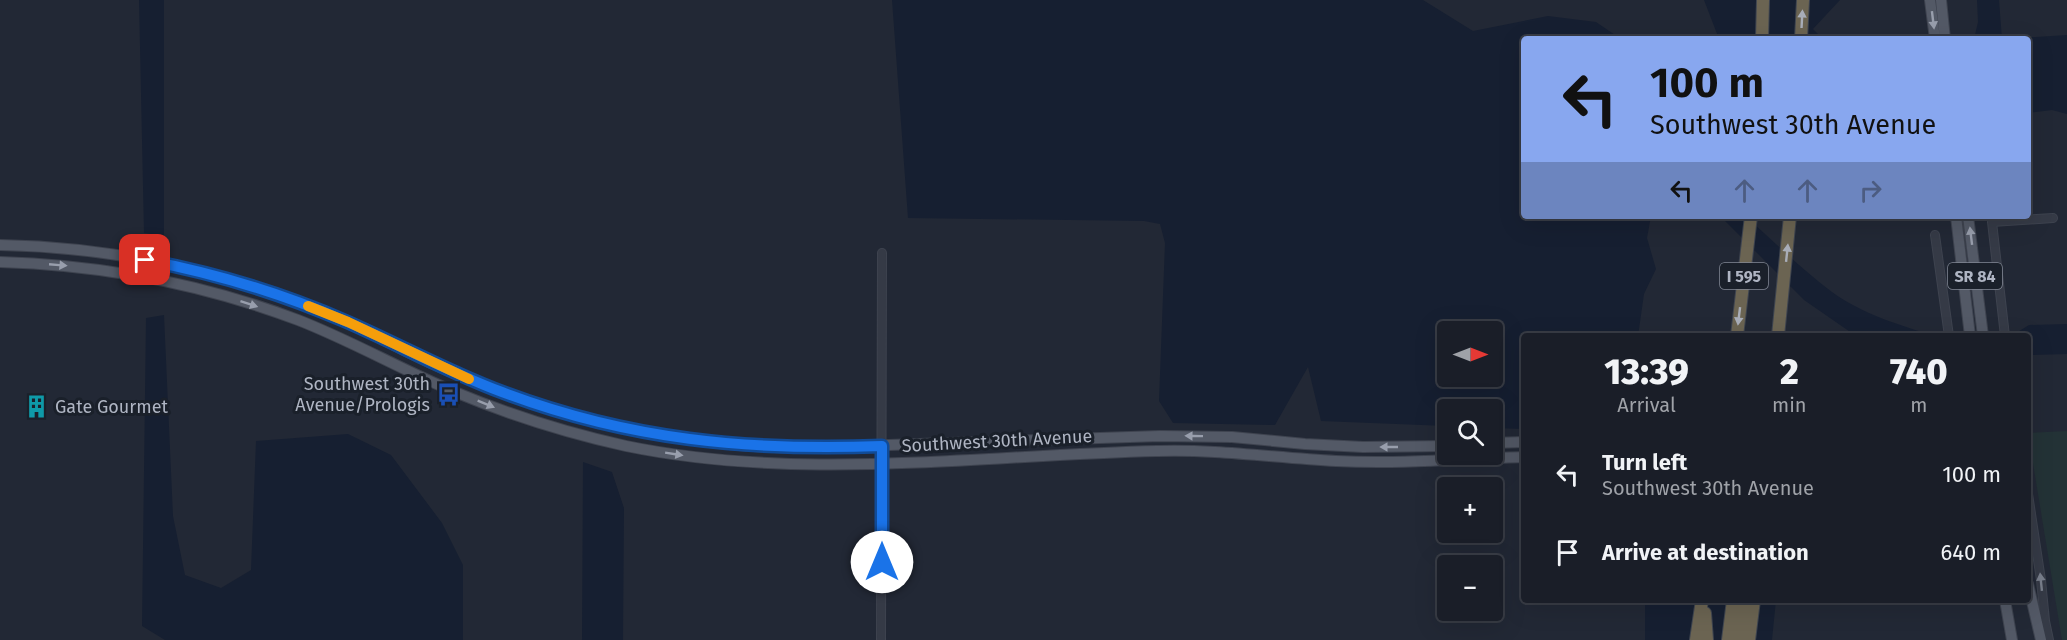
<!DOCTYPE html>
<html lang="en">
<head>
<meta charset="utf-8">
<style>
	:root { --surface:#1a1e28; --page:#272b34; --text:#f1f3f6; --muted:#9fa2a8; --line:#383c45 }
	body { margin:0; font-family:"Fira Sans",sans-serif; background:var(--page); color:var(--text); height:100vh; display:flex; flex-direction:column; font-size:22px; white-space:nowrap }
	* { box-sizing:border-box; margin:0 }
	p { font-size:20px; color:var(--muted) }
	.icon { flex:none; width:33px; height:33px; fill:none; stroke:currentColor; stroke-width:2; stroke-linecap:round; stroke-linejoin:round }
	.map { position:relative; flex:1; overflow:hidden }
	.sheet { position:absolute; left:1521px; top:333px; width:510px; height:270px; display:flex; flex-direction:column; background:var(--surface); border-radius:6px; box-shadow:0 6px 24px #0002,0 0 0 2px var(--line) }
	.sheet>* { flex:none }
	.guide { position:absolute; left:1521px; top:36px; width:510px; height:183px; border-radius:6px; box-shadow:0 6px 24px #0002,0 0 0 2px var(--line); background:#88a7ef; color:#111; overflow:hidden }
	.needle { width:39px; rotate:90deg }
	.buttons { position:absolute; left:1437px; top:321px; display:grid; gap:12px }
	.buttons a { display:grid; place-items:center; width:66px; height:66px; border-radius:6px; background:var(--surface); box-shadow:0 6px 24px #0002,0 0 0 2px var(--line); font-size:30px }
	.pin { position:absolute; display:grid; place-items:center; width:51px; height:51px; color:#fff; margin:-26px; border-radius:12px; box-shadow:0 3px 9px #0006 }
	.me { position:absolute; width:66px; margin:-33px; rotate:0deg; stroke-linejoin:round; filter:drop-shadow(0 0 4px #0008) }
	.turn { display:flex; align-items:center; gap:21px; height:126px; padding:0 30px; font-size:27px }
	.turn .icon { width:78px; height:78px; stroke-width:2.5 }
	.turn b { display:block; font-size:42px; line-height:51px }
	.lanes { display:flex; align-items:center; height:57px; padding:0 30px; background:#0003; justify-content:center; gap:30px; direction:ltr }
	.lanes .off { opacity:.35 }
	.eta { display:flex; justify-content:space-evenly; align-items:center; height:102px; text-align:center }
	.eta b { font-size:36px; font-weight:800; line-height:42px }
	ul { padding:0; list-style:none }
	li { display:flex; align-items:center; gap:18px; height:78px; padding:0 30px }
	li div { flex:1 }
	li b { display:block; font-size:22px }
	li em { font-style:normal }
	.map>svg:first-child { display:block }
	.green { fill:#233236 }
	.water { fill:#161f31; fill-rule:evenodd }
	.lines { fill:none; stroke-linecap:round; stroke-linejoin:round }
	.minor-casing { stroke:#3e434f; stroke-width:10 }
	.major-casing { stroke:#3e434f; stroke-width:12 }
	.highway-casing { stroke:#3f4550; stroke-width:14 }
	.minor { stroke:#353a46; stroke-width:8 }
	.major { stroke:#535966; stroke-width:10 }
	.highway { stroke:#6b6452; stroke-width:12 }
	.oneway { fill:#a8adb8 }
	.oneway2 { fill:#989eac }
	.oneway3 { fill:#787e8b }
	.route-casing { stroke:#114b97; stroke-width:15 }
	.route { stroke:#1a73e8; stroke-width:10 }
	.slow { stroke:#f59e0b; stroke-width:10 }
	.labels { text-anchor:middle; dominant-baseline:central; stroke-width:6; stroke-linejoin:round; paint-order:stroke }
	.shield { fill:#1a202a; stroke:#828895; stroke-width:1.5 }
	.shield-label { font-size:16px; font-weight:bold; fill:#afb5c3 }
	.poi-label { font-size:18px; fill:#afb5c3; stroke:#1a202a; text-anchor:end }
	.street-label { font-size:18px; fill:#afb5c3; stroke:#1a202a }
</style>
</head>
<body>
<div class="map">
<svg width="2067" height="640" viewBox="0 0 2067 640">
	<rect width="100%" height="100%" fill="#222835"/>
	<path class="green" d="M2067 431V640H2062L2028 433Z"/>
	<path class="water" d="M139 0H164V236L144 233Z
		M892 0H1423L1473 31 1548 16 1596 22 1621 39H1524V216H1651L1647 238 1656 269 1644 294 1638 336H1524V429L1493 428 1492 410H1448L1447 426 1321 421 1308 367 1275 425 1173 423 1159 401 1165 243 1160 224 1144 221 908 218ZM1448 332H1492V376H1448Z
		M1704 0H1840L1813 29 1823 39H1719Z
		M1977 0H1999L2002 39 2067 35V114L2052 110 2028 113V39H1974L1978 22Z
		M1720 216H1745C1774 241 1801 269 1832 292 1862 314 1900 325 1934 336H1856L1804 300Z
		M164 315 173 516 185 575 221 588 251 570 256 441 348 434 391 455 442 523 463 565V640H165L142 626 146 318Z
		M2067 324V354L2028 355V336H2017L2016 333 2029 325Z
		M583 462 612 472 624 508 623 640H582Z
		M1645 600H1776L1772 640H1645Z"/>
	<g class="lines">
		<defs>
			<path id="minor" d="M1935 235 1949 336
				M2005 336 1992 222 2053 218
				M2028 494 2041 580 2045 621 2049 640
				M881 640 882 253"/>
			<path id="major" d="M1930 0 1935 39
				M1941 0 1945 39
				M1956 216 1970 336
				M1968 216 1983 336
				M0 245C110 247 221 270 322 312 359 326 393 345 429 362 469 380 510 396 551 409 631 434 714 446 797 448L1160 436 1232 437 1305 444 1363 447 1448 446
				M0 262C101 265 203 284 298 320 352 341 402 370 455 392 510 415 567 433 626 446 801 482 980 455 1157 451 1217 449 1276 458 1336 461 1399 464 1461 459 1524 457
				M1492 443 1524 442
				M2028 584 2041 640
				M2005 600 2012 640"/>
			<path id="highway" d="M1762 39 1763 0
				M1801 39 1803 0
				M1737 336 1751 216
				M1778 336 1790 216
				M1705 613 1707 640
				M1696 640 1702 600
				M1728 640 1733 600
				M1738 640 1743 600
				M1749 640 1754 600"/>
		</defs>
		<use href="#minor" class="minor-casing"/>
		<use href="#major" class="major-casing"/>
		<use href="#highway" class="highway-casing"/>
		<use href="#minor" class="minor"/>
		<use href="#major" class="major"/>
		<use href="#highway" class="highway"/>
	</g>
	<defs><path id="oneway-solid" d="M-6-.8H1V-3.2L6.5 0L1 3.2V.8H-6Z" transform="scale(1.5)"/></defs>
	<g class="oneway">
		<use href="#oneway-solid" transform="translate(1802 19) rotate(-87)"/>
		<use href="#oneway-solid" transform="translate(1787 253) rotate(-84)"/>
		<use href="#oneway-solid" transform="translate(1739 316) rotate(97)"/>
	</g>
	<g class="oneway2">
		<use href="#oneway-solid" transform="translate(1933 20) rotate(83)"/>
		<use href="#oneway-solid" transform="translate(1971 236) rotate(-97)"/>
		<use href="#oneway-solid" transform="translate(58 265) rotate(5)"/>
		<use href="#oneway-solid" transform="translate(249 304) rotate(18)"/>
		<use href="#oneway-solid" transform="translate(486 404) rotate(22)"/>
		<use href="#oneway-solid" transform="translate(1194 436) rotate(-179)"/>
		<use href="#oneway-solid" transform="translate(1389 447) rotate(-180)"/>
		<use href="#oneway-solid" transform="translate(674 454) rotate(9)"/>
	</g>
	<use class="oneway3" href="#oneway-solid" transform="translate(2041 582) rotate(-96)"/>
	<g class="lines">
		<defs>
			<path id="route" d="M145 260C214 273 281 293 345 321 398 344 448 372 502 392 629 440 748 451 882 446V562"/>
		</defs>
		<use href="#route" class="route-casing"/>
		<use href="#route" class="route"/>
		<path class="slow" d="M308 306 348 322 469 379"/>
	</g>
	<defs>
		<symbol id="bus-bare" viewBox="-9 -9 18 18"><path d="M-5-6H5V4H4V6H2V4H-2V6H-4V4H-5ZM-3.5-4V0h7V-4ZM-3.5 1.2v1.5H-2V1.2ZM2 1.2v1.5H3.5V1.2Z" fill="#1a4fb4" stroke="#1a202a" stroke-width="2.5" paint-order="stroke"/></symbol>
		<symbol id="building-bare" viewBox="-9 -9 18 18"><path d="M-4-6H4V6H1V3H-1V6H-4ZM-2.5-4.3h1.7v1.8h-1.7ZM.8-4.3h1.7v1.8H.8ZM-2.5-1h1.7V.8h-1.7ZM.8-1h1.7V.8H.8Z" fill="#0f9aa8" stroke="#1a202a" stroke-width="2.5" paint-order="stroke"/></symbol>
	</defs>
	<g fill-rule="evenodd">
		<use href="#bus-bare" x="432" y="378" width="33" height="33"/>
		<use href="#building-bare" x="20" y="390" width="33" height="33"/>
	</g>
	<g class="labels">
		<g class="shield">
			<rect x="1720" y="263" width="48" height="26" rx="4.5"/>
			<rect x="1948" y="263" width="54" height="26" rx="4.5"/>
		</g>
		<g class="shield-label">
			<text x="1744" y="276">I 595</text>
			<text x="1975" y="276">SR 84</text>
		</g>
		<g class="poi-label">
			<text x="430" y="384">Southwest 30th<tspan x="430" dy="21">Avenue/Prologis</tspan></text>
			<text x="55" y="407" text-anchor="start">Gate Gourmet</text>
		</g>
		<g class="street-label">
			<text transform="translate(997 441) rotate(-3)">Southwest 30th Avenue</text>
		</g>
	</g>
</svg>
<div class="buttons">
<a><svg class="needle" viewBox="-14 -14 28 28"><path d="M0-13l5 13h-10z" fill="#e53935"/><path d="M0 13l5-13h-10z" fill="#9fa2a8"/></svg></a>
<a><svg class="icon" aria-label="search" viewBox="0 0 24 24"><circle cx="10" cy="10" r="6"/><path d="M15 15l6 6"/></svg></a>
<a>+</a>
<a>−</a>
</div>
<div class="pin" style="left:145px;top:260px;background:#d93025"><svg class="icon" aria-label="arrive" viewBox="0 0 24 24"><path d="M6 21V4h12l-3 4 3 4H6"/></svg></div>
<svg class="me" style="left:882px;top:562px" viewBox="-20 -20 40 40"><circle r="19" fill="#fff"/><path d="M0-13L10 11 0 6-10 11z" fill="#1a73e8"/></svg>
<div class="guide">
<div class="turn"><svg class="icon" aria-label="left" viewBox="0 0 24 24"><path d="M17 20v-9H6M10 6l-5 5 5 5"/></svg><div><b>100 m</b>Southwest 30th Avenue</div></div>
<div class="lanes"><svg class="icon" aria-label="left" viewBox="0 0 24 24"><path d="M17 20v-9H6M10 6l-5 5 5 5"/></svg><svg class="icon off" aria-label="ahead" viewBox="0 0 24 24"><path d="M12 20V5M6 11l6-6 6 6"/></svg><svg class="icon off" aria-label="ahead" viewBox="0 0 24 24"><path d="M12 20V5M6 11l6-6 6 6"/></svg><svg class="icon off" aria-label="right" viewBox="0 0 24 24"><path d="M7 20v-9h11M14 6l5 5-5 5"/></svg></div>
</div>
<section class="sheet">
<div class="eta">
<div><b>13:39</b><p>Arrival</p></div>
<div><b>2</b><p>min</p></div>
<div><b>740</b><p>m</p></div>
</div>
<ul>
<li><svg class="icon" aria-label="left" viewBox="0 0 24 24"><path d="M17 20v-9H6M10 6l-5 5 5 5"/></svg><div><b>Turn left</b><p>Southwest 30th Avenue</p></div><em>100 m</em></li>
<li><svg class="icon" aria-label="arrive" viewBox="0 0 24 24"><path d="M6 21V4h12l-3 4 3 4H6"/></svg><div><b>Arrive at destination</b></div><em>640 m</em></li>
</ul>
</section>
</div>
</body>
</html>
